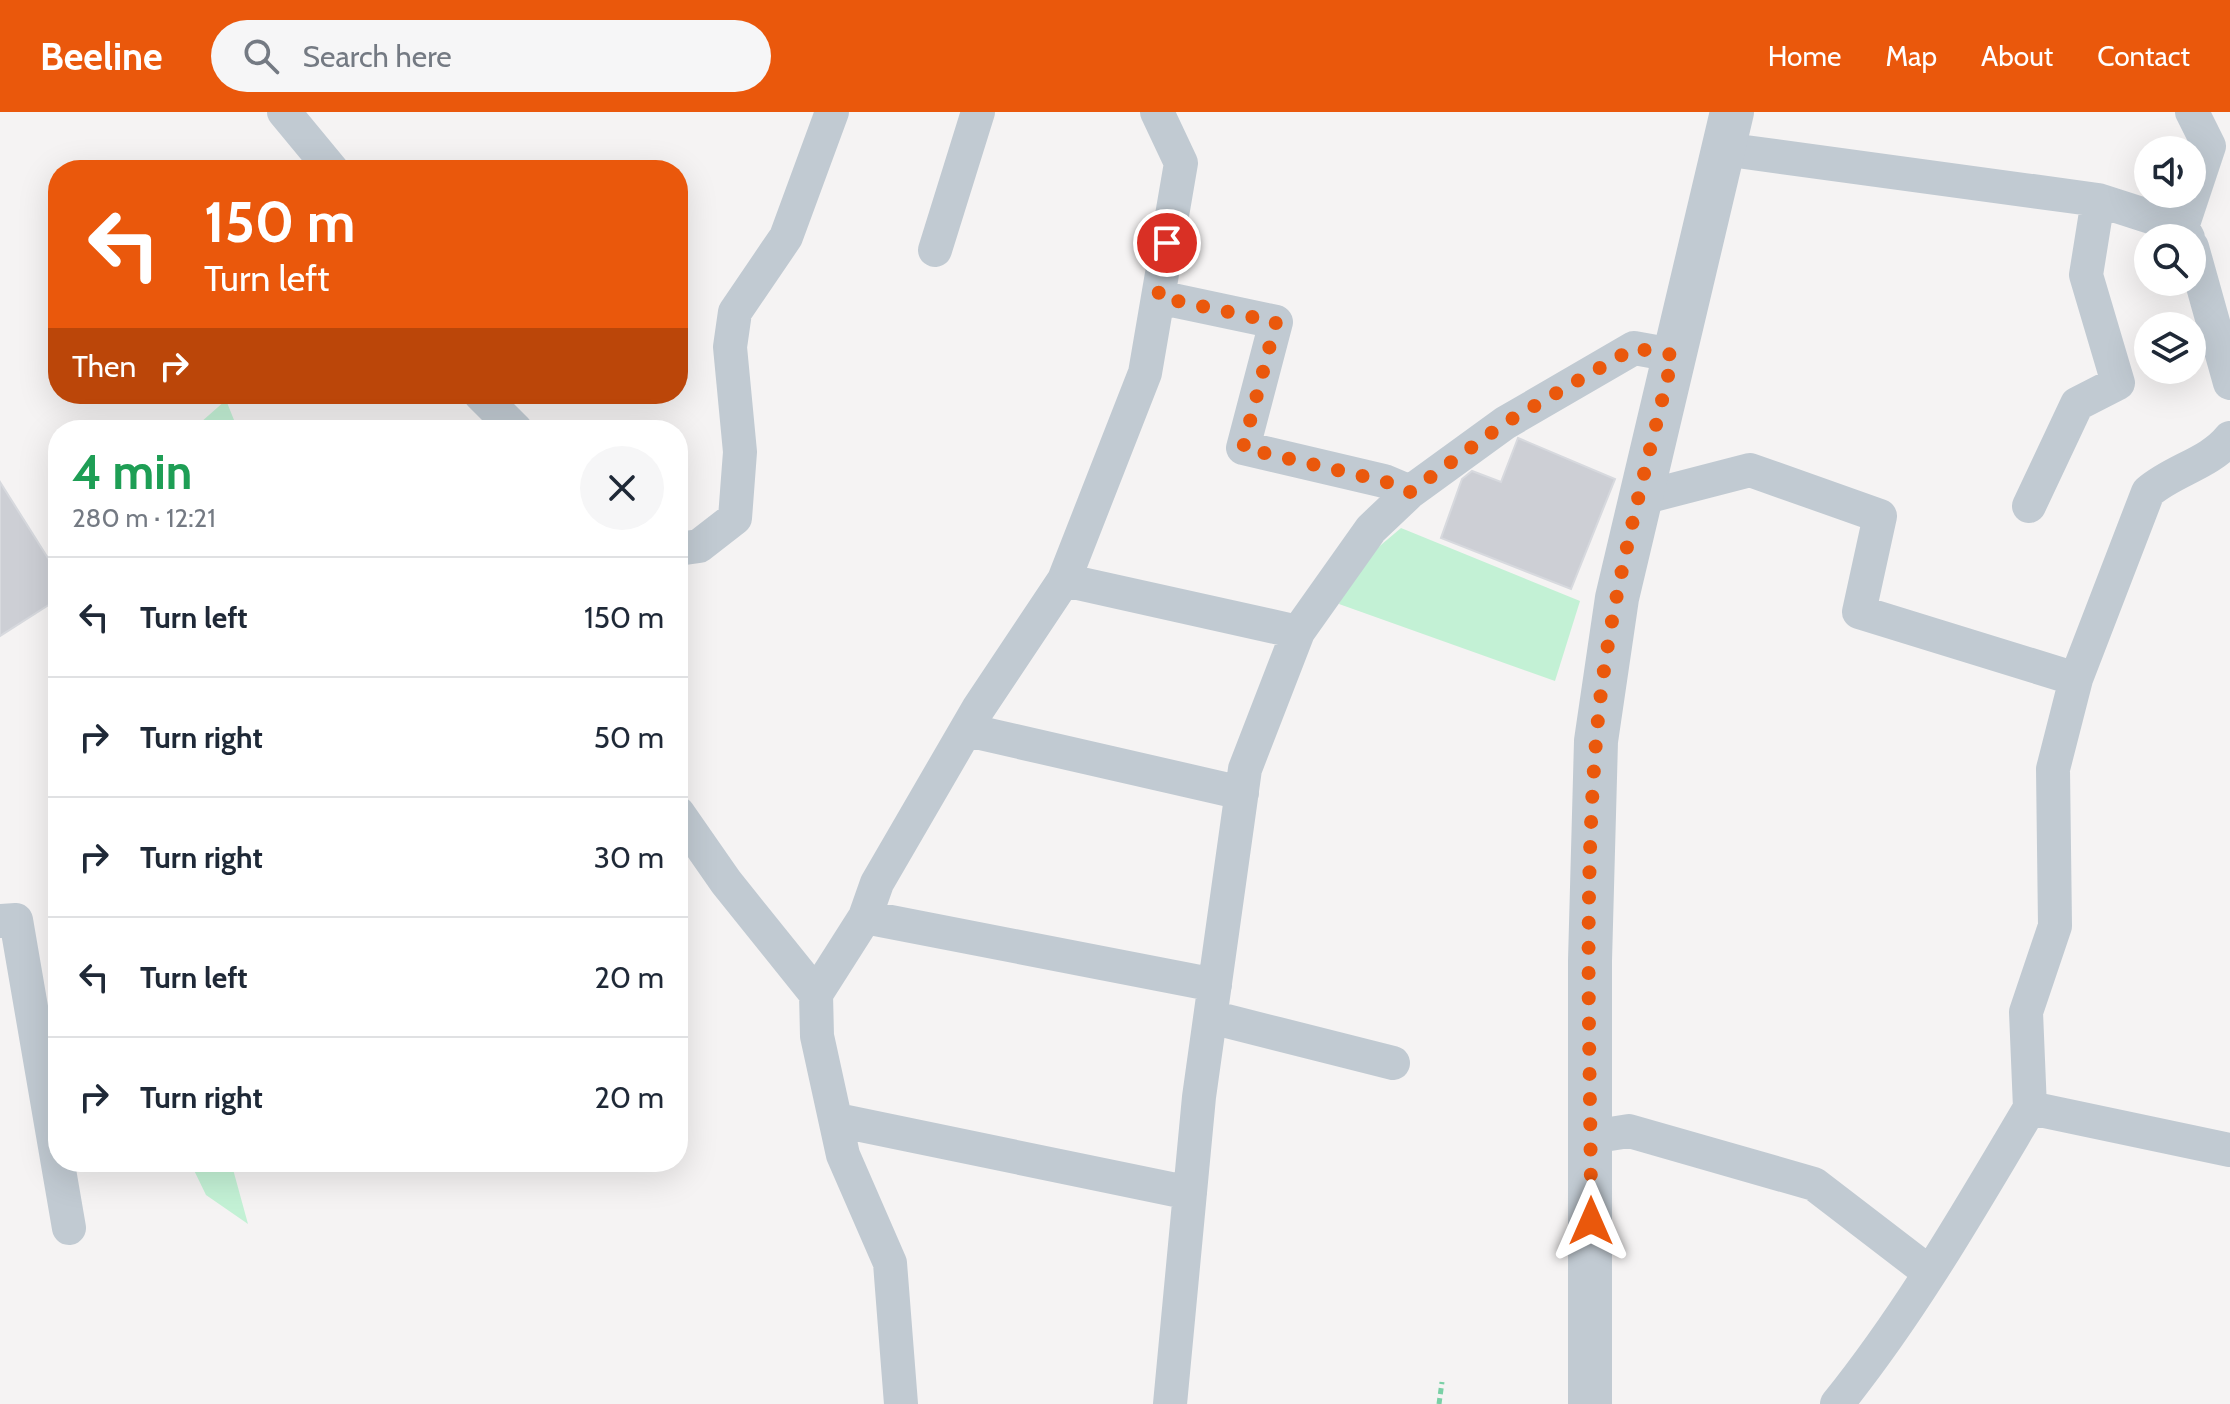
<!DOCTYPE html>
<html lang="en">
<head>
<meta charset="utf-8">
<style>
	:root { --surface:#fff; --page:#f6f6f7; --text:#1f2937; --muted:#747a83; --line:#e0e1e3; --accent:#ea580c }
	body { margin:0; font-family:Cabin,sans-serif; background:var(--page); color:var(--text); height:100vh; display:flex; flex-direction:column; font-size:30px; white-space:nowrap }
	* { box-sizing:border-box; margin:0 }
	p { font-size:26px; color:var(--muted) }
	.icon { flex:none; width:44px; height:44px; fill:none; stroke:currentColor; stroke-width:2; stroke-linecap:round; stroke-linejoin:round }
	.map { position:relative; flex:1; overflow:hidden }
	.sheet { position:absolute; left:48px; top:308px; width:640px; height:752px; display:flex; flex-direction:column; background:var(--surface); border-radius:32px; box-shadow:0 8px 32px #0002 }
	.sheet>* { flex:none }
	.hud { position:absolute; left:48px; top:48px; width:640px; height:244px; border-radius:32px; box-shadow:0 8px 32px #0002; background:#ea580c; color:#fff; overflow:hidden }
	.controls { position:absolute; left:2134px; top:24px; display:grid; gap:16px }
	.controls a { display:grid; place-items:center; width:72px; height:72px; border-radius:50%; background:var(--surface); box-shadow:0 8px 32px #0002; font-size:40px }
	.pin { position:absolute; display:grid; place-items:center; width:68px; height:68px; color:#fff; margin:-34px; border:4px solid #fff; border-radius:50%; box-shadow:0 2px 8px #0007 }
	.me { position:absolute; width:88px; margin:-44px; rotate:0deg; stroke-linejoin:round; filter:drop-shadow(0 0 6px #0008) }
	.turn { display:flex; align-items:center; gap:28px; height:168px; padding:0 24px; font-size:36px }
	.turn .icon { width:104px; height:104px; stroke-width:2.5 }
	.turn b { display:block; font-size:56px; line-height:68px }
	.then { display:flex; align-items:center; height:76px; padding:0 24px; background:#0003; gap:16px; font-size:30px }
	.round { display:grid; place-items:center; flex:none; width:84px; height:84px; border-radius:42px; background:var(--page) }
	.overview { display:flex; align-items:center; justify-content:space-between; height:136px; padding:0 24px }
	h1 { font-size:48px; font-weight:800; line-height:60px; color:#1e9e55 }
	ul { padding:0; list-style:none }
	li { display:flex; align-items:center; gap:24px; height:120px; padding:0 24px; border-top:2px solid var(--line) }
	li div { flex:1 }
	li b { display:block; font-size:30px }
	li em { font-style:normal }
	header { display:flex; align-items:center; gap:48px; box-sizing:border-box; height:112px; padding:0 40px; background:var(--accent); color:#fff }
	header strong { font-size:38px }
	nav { display:flex; gap:44px; margin-inline-start:auto; font-size:28px }
	.search { width:560px; height:72px; background:var(--page); display:flex; align-items:center; gap:20px; box-sizing:border-box; padding:0 28px; border-radius:44px; color:var(--muted); font-size:30px }
	.map>svg:first-child { display:block }
	.green { fill:#c3f1d5 }
	.building { fill:#cdcfd5; stroke:#d7d9de; stroke-width:2 }
	.lines { fill:none; stroke-linecap:round; stroke-linejoin:round }
	.path { stroke:#7ad0a6; stroke-width:5; stroke-dasharray:6 4; stroke-linecap:butt }
	.minor { stroke:#c1cad2; stroke-width:34 }
	.tertiary { stroke:#c1cad2; stroke-width:44 }
	.route { stroke:#ea580c; stroke-width:14; stroke-dasharray:0 25.2 }
</style>
</head>
<body>
<header>
<strong>Beeline</strong>
<div class="search"><svg class="icon" aria-label="search" viewBox="0 0 24 24"><circle cx="10" cy="10" r="6"/><path d="M15 15l6 6"/></svg>Search here</div>
<nav><a>Home</a><a>Map</a><a>About</a><a>Contact</a></nav>
</header>
<div class="map">
<svg width="2230" height="1292" viewBox="0 0 2230 1292">
	<rect width="100%" height="100%" fill="#f5f3f3"/>
	<path class="green" d="M226 288 238 318H192Z
		M1401 416 1580 489 1555 569 1339 492 1355 455Z
		M190 1050H231L248 1112 206 1083Z"/>
	<path class="building" d="M1518 326 1615 367 1571 477 1441 426 1462 367 1472 359 1501 370Z
		M0 370 58 462V487L0 524Z"/>
	<g class="lines">
		<path class="path" d="M1439 1292 1442 1270"/>
		<path class="minor" d="M284 0 332 58
			M1723 37 2098 88 2182 115 2188 126
			M2182 115 2209 34 2192 0
			M2192 135 2230 271
			M935 138 978 0
			M1158 185 1276 210 1243 336 1384 369 1410 380
			M480 282 516 318
			M1638 387 1750 358 1880 404 1859 500 2076 567 2053 657 2055 814 2026 900 2030 996 2230 1038
			M2029 394 2077 292 2118 271 2086 163 2098 88
			M678 437 699 434 735 406 740 340 730 235 735 200 786 125 832 0
			M1064 468 1298 520
			M2076 567 2148 380C2173 358 2209 352 2230 326
			M967 618 1242 681
			M678 701 726 770 816 882
			M865 805 1215 873
			M0 809 16 808 69 1116
			M1211 905 1393 951
			M837 1008 1190 1081
			M1591 1025 1629 1019 1814 1072 1930 1161
			M901 1292 890 1151 843 1043 817 924 816 882 865 805 877 771 978 597 1064 468 1145 261 1181 51 1157 0
			M1170 1292 1199 985 1245 657 1298 520 1371 417 1410 380 1505 311 1634 236 1673 243
			M1837 1292C1911 1200 1970 1097 2030 996"/>
		<path class="tertiary" d="M1590 1292V849L1596 629 1617 486 1732 0"/>
	</g>
	<g class="lines">
		<path class="route" d="M1167 131 1158 185 1276 210 1243 336 1384 369 1410 380 1505 311 1634 236 1673 243C1643 370 1606 499 1596 630 1583 788 1591 950 1591 1109"/>
	</g>
</svg>
<div class="controls">
<a><svg class="icon" aria-label="sound" viewBox="0 0 24 24"><path d="M4 9h4l5-4v14l-5-4H4zM17 9q2 3 0 6"/></svg></a>
<a><svg class="icon" aria-label="search" viewBox="0 0 24 24"><circle cx="10" cy="10" r="6"/><path d="M15 15l6 6"/></svg></a>
<a><svg class="icon" aria-label="layers" viewBox="0 0 24 24"><path d="M12 4l9 5-9 5-9-5zM3 14l9 5 9-5"/></svg></a>
</div>
<div class="pin" style="left:1167px;top:131px;background:#d93025"><svg class="icon" aria-label="arrive" viewBox="0 0 24 24"><path d="M6 21V4h12l-3 4 3 4H6"/></svg></div>
<svg class="me" style="left:1591px;top:1109px" viewBox="-20 -20 40 40"><path d="M0-17L14 15 0 8-14 15z" fill="#ea580c" stroke="#fff" stroke-width="4"/></svg>
<div class="hud">
<div class="turn"><svg class="icon" aria-label="left" viewBox="0 0 24 24"><path d="M17 20v-9H6M10 6l-5 5 5 5"/></svg><div><b>150 m</b>Turn left</div></div>
<div class="then">Then<svg class="icon" aria-label="right" viewBox="0 0 24 24"><path d="M7 20v-9h11M14 6l5 5-5 5"/></svg></div>
</div>
<section class="sheet">
<div class="overview"><div><h1>4 min</h1><p>280 m · 12:21</p></div><a class="round"><svg class="icon" aria-label="close" viewBox="0 0 24 24"><path d="M6 6l12 12M18 6L6 18"/></svg></a></div>
<ul>
<li><svg class="icon" aria-label="left" viewBox="0 0 24 24"><path d="M17 20v-9H6M10 6l-5 5 5 5"/></svg><div><b>Turn left</b></div><em>150 m</em></li>
<li><svg class="icon" aria-label="right" viewBox="0 0 24 24"><path d="M7 20v-9h11M14 6l5 5-5 5"/></svg><div><b>Turn right</b></div><em>50 m</em></li>
<li><svg class="icon" aria-label="right" viewBox="0 0 24 24"><path d="M7 20v-9h11M14 6l5 5-5 5"/></svg><div><b>Turn right</b></div><em>30 m</em></li>
<li><svg class="icon" aria-label="left" viewBox="0 0 24 24"><path d="M17 20v-9H6M10 6l-5 5 5 5"/></svg><div><b>Turn left</b></div><em>20 m</em></li>
<li><svg class="icon" aria-label="right" viewBox="0 0 24 24"><path d="M7 20v-9h11M14 6l5 5-5 5"/></svg><div><b>Turn right</b></div><em>20 m</em></li>
</ul>
</section>
</div>
</body>
</html>
